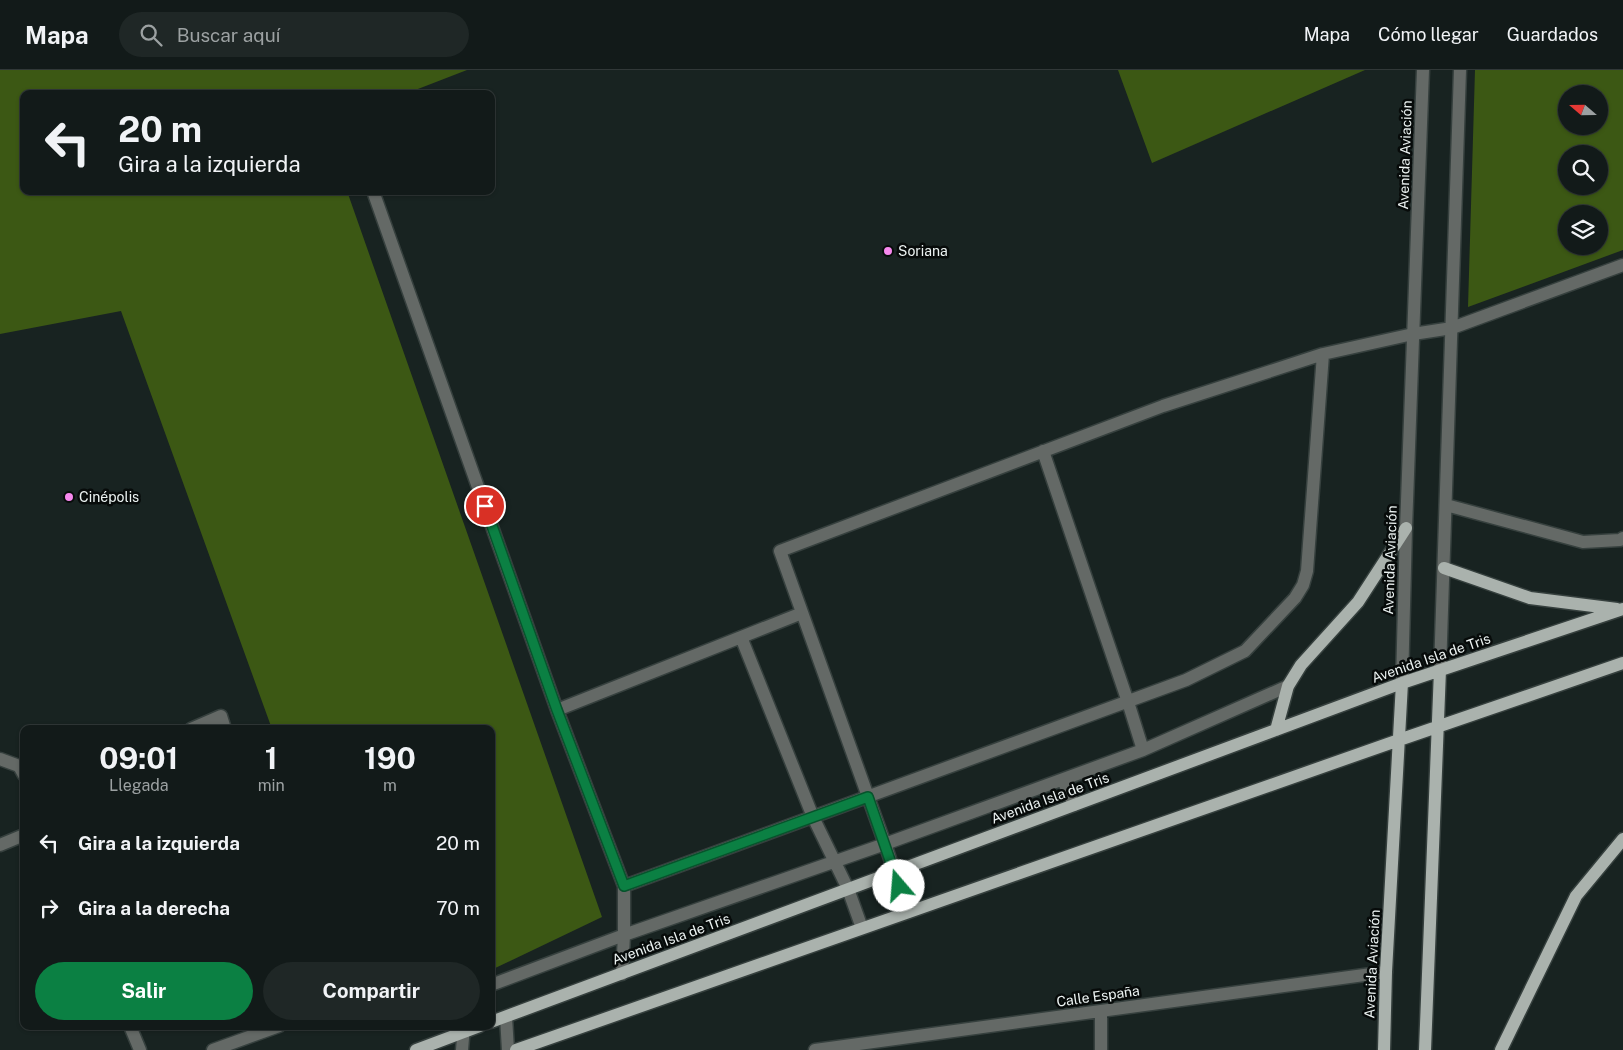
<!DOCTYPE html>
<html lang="es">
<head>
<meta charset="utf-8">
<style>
	:root { --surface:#121a19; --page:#1f2726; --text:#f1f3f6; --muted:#9ca1a2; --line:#313838; --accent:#0b8043 }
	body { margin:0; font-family:"Public Sans",sans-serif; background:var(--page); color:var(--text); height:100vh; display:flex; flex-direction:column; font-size:19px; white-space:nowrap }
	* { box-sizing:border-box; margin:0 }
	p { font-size:16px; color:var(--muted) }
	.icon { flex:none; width:28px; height:28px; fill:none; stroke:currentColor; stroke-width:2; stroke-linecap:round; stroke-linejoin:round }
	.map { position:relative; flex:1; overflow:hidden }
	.side { position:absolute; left:20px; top:655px; width:475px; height:305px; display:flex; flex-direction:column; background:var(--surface); border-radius:10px; box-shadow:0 1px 4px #0004,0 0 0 1px var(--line) }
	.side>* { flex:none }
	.hud { position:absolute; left:20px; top:20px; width:475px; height:105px; border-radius:10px; box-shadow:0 1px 4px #0004,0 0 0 1px var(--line); background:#121a19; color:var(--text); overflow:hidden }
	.needle { width:32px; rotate:290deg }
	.tools { position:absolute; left:1558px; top:15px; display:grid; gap:10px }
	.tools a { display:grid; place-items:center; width:50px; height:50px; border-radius:50%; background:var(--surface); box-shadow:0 1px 4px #0004,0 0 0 1px var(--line); font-size:25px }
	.pin { position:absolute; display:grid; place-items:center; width:42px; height:42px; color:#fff; margin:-21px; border:2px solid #fff; border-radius:50%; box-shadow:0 1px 5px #0007 }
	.me { position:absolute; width:55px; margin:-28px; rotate:342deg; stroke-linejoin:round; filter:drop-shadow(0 0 4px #0008) }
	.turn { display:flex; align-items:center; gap:18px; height:105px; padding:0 15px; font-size:22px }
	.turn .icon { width:65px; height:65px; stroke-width:2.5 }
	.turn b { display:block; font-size:35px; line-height:42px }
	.eta { display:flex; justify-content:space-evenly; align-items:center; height:85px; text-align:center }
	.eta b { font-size:30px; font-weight:700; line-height:35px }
	.action { display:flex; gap:10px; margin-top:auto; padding:10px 15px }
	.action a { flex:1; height:58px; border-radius:30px; background:var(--accent); color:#fff; font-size:20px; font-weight:700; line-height:58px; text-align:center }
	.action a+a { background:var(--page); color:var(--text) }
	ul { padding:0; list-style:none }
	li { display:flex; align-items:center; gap:15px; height:65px; padding:0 15px }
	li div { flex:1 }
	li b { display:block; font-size:19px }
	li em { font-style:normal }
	header { display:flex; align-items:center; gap:30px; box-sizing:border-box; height:70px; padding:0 25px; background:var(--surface); border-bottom:1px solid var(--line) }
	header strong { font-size:24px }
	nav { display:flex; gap:28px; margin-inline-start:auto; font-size:18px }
	.search { width:350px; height:45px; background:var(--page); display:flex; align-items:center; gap:12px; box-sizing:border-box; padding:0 18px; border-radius:28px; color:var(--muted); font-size:19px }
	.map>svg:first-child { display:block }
	.forest { fill:#3c5814; fill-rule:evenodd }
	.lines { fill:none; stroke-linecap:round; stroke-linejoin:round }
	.minor-casing { stroke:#36403e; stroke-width:15 }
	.major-casing { stroke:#36403e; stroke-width:15 }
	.minor { stroke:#646966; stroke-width:12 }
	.major { stroke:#aab2ad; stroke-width:12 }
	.route-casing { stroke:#07532c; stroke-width:12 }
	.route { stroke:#0b8043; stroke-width:9 }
	.poi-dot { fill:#f688ed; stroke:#070b0a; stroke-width:2 }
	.labels { text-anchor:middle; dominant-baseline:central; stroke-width:5; stroke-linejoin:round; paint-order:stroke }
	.street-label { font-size:14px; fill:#ecf3f2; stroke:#070b0a }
	.poi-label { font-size:14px; fill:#ecf3f2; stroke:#070b0a; text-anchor:start }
</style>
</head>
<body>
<header>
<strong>Mapa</strong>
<div class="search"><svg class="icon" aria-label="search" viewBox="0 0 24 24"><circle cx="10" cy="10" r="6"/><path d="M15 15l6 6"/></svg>Buscar aquí</div>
<nav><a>Mapa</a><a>Cómo llegar</a><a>Guardados</a></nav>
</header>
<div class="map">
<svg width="1623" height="980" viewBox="0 0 1623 980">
	<rect width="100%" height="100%" fill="#182321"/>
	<path class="forest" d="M0 0H467L405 24H24V121H347L602 847 491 900V659H272L121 241 0 264Z
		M1118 0H1365L1152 93Z
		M1475 0H1623V180L1468 237ZM1566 24H1599V56H1566ZM1566 84H1599V116H1566ZM1566 144H1599V176H1566Z"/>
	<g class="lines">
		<defs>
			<path id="minor" d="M373 121 557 640 624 816V865L622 904
				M1043 381 1128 632 1143 680
				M1446 435 1583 472 1620 470 1623 468
				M741 567 813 747 848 819 862 858
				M1440 600 1460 0
				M1402 613 1406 458 1423 0
				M557 640 802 543
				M191 659 221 646 225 659
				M0 689 19 696 24 705
				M1063 710 1074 735
				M0 775 24 765
				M624 816 1186 610 1245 581 1295 528 1303 515 1307 501 1323 284
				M908 842 885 774 780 481 1163 336 1323 284 1413 264 1452 258 1623 195
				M491 915 624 865 885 774 1143 680 1288 616
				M1101 941V980
				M506 947 508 980
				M130 956 140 980
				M213 980 279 956
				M462 980 464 956
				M815 980 1386 902"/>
			<path id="major" d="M1444 498 1530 528 1617 539
				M1276 660 1288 616 1301 595 1358 532 1406 458
				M491 952 1402 613 1623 539
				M416 980 480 956
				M516 980 1399 670 1623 593
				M1384 980 1386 902 1402 613
				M1425 980 1440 600
				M1501 980 1576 826 1623 769"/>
		</defs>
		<use href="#minor" class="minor-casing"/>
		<use href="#major" class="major-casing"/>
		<use href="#minor" class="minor"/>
		<use href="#major" class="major"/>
	</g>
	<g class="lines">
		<defs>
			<path id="route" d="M485 436 557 640 624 816 868 727 899 816"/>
		</defs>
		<use href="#route" class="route-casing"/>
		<use href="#route" class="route"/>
	</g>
	<g class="poi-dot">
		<circle cx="888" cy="181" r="5"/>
		<circle cx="69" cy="427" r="5"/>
	</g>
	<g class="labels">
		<g class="street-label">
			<text transform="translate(1405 85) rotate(-88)">Avenida Aviación</text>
			<text transform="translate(1390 490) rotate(-88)">Avenida Aviación</text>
			<text transform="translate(1431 588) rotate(-19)">Avenida Isla de Tris</text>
			<text transform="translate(1050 728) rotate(-20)">Avenida Isla de Tris</text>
			<text transform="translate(671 869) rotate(-20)">Avenida Isla de Tris</text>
			<text transform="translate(1372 894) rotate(-87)">Avenida Aviación</text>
			<text transform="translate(1098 926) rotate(-8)">Calle España</text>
		</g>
		<g class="poi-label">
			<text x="898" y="181">Soriana</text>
			<text x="79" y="427">Cinépolis</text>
		</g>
	</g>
</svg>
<div class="tools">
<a><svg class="needle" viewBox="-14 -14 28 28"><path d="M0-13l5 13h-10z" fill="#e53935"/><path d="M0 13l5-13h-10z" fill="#9ca1a2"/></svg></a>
<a><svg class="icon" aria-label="search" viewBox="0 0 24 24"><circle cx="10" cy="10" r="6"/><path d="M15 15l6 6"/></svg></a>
<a><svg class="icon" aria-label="layers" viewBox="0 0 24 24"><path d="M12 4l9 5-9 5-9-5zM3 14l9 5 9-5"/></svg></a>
</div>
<div class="pin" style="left:485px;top:436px;background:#d93025"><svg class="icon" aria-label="arrive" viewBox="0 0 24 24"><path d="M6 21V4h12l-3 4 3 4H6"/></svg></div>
<svg class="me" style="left:899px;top:816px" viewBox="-20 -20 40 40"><circle r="19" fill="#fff"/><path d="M0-13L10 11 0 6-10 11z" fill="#0b8043"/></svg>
<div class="hud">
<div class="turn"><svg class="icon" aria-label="left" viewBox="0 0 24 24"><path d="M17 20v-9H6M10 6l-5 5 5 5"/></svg><div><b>20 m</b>Gira a la izquierda</div></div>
</div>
<section class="side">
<div class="eta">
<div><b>09:01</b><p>Llegada</p></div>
<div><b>1</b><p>min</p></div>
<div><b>190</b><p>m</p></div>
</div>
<ul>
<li><svg class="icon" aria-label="left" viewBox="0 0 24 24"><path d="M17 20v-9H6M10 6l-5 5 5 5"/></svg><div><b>Gira a la izquierda</b></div><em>20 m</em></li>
<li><svg class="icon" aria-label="right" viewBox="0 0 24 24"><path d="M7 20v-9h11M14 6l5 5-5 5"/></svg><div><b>Gira a la derecha</b></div><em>70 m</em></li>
</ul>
<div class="action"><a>Salir</a><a>Compartir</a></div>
</section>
</div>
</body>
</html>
